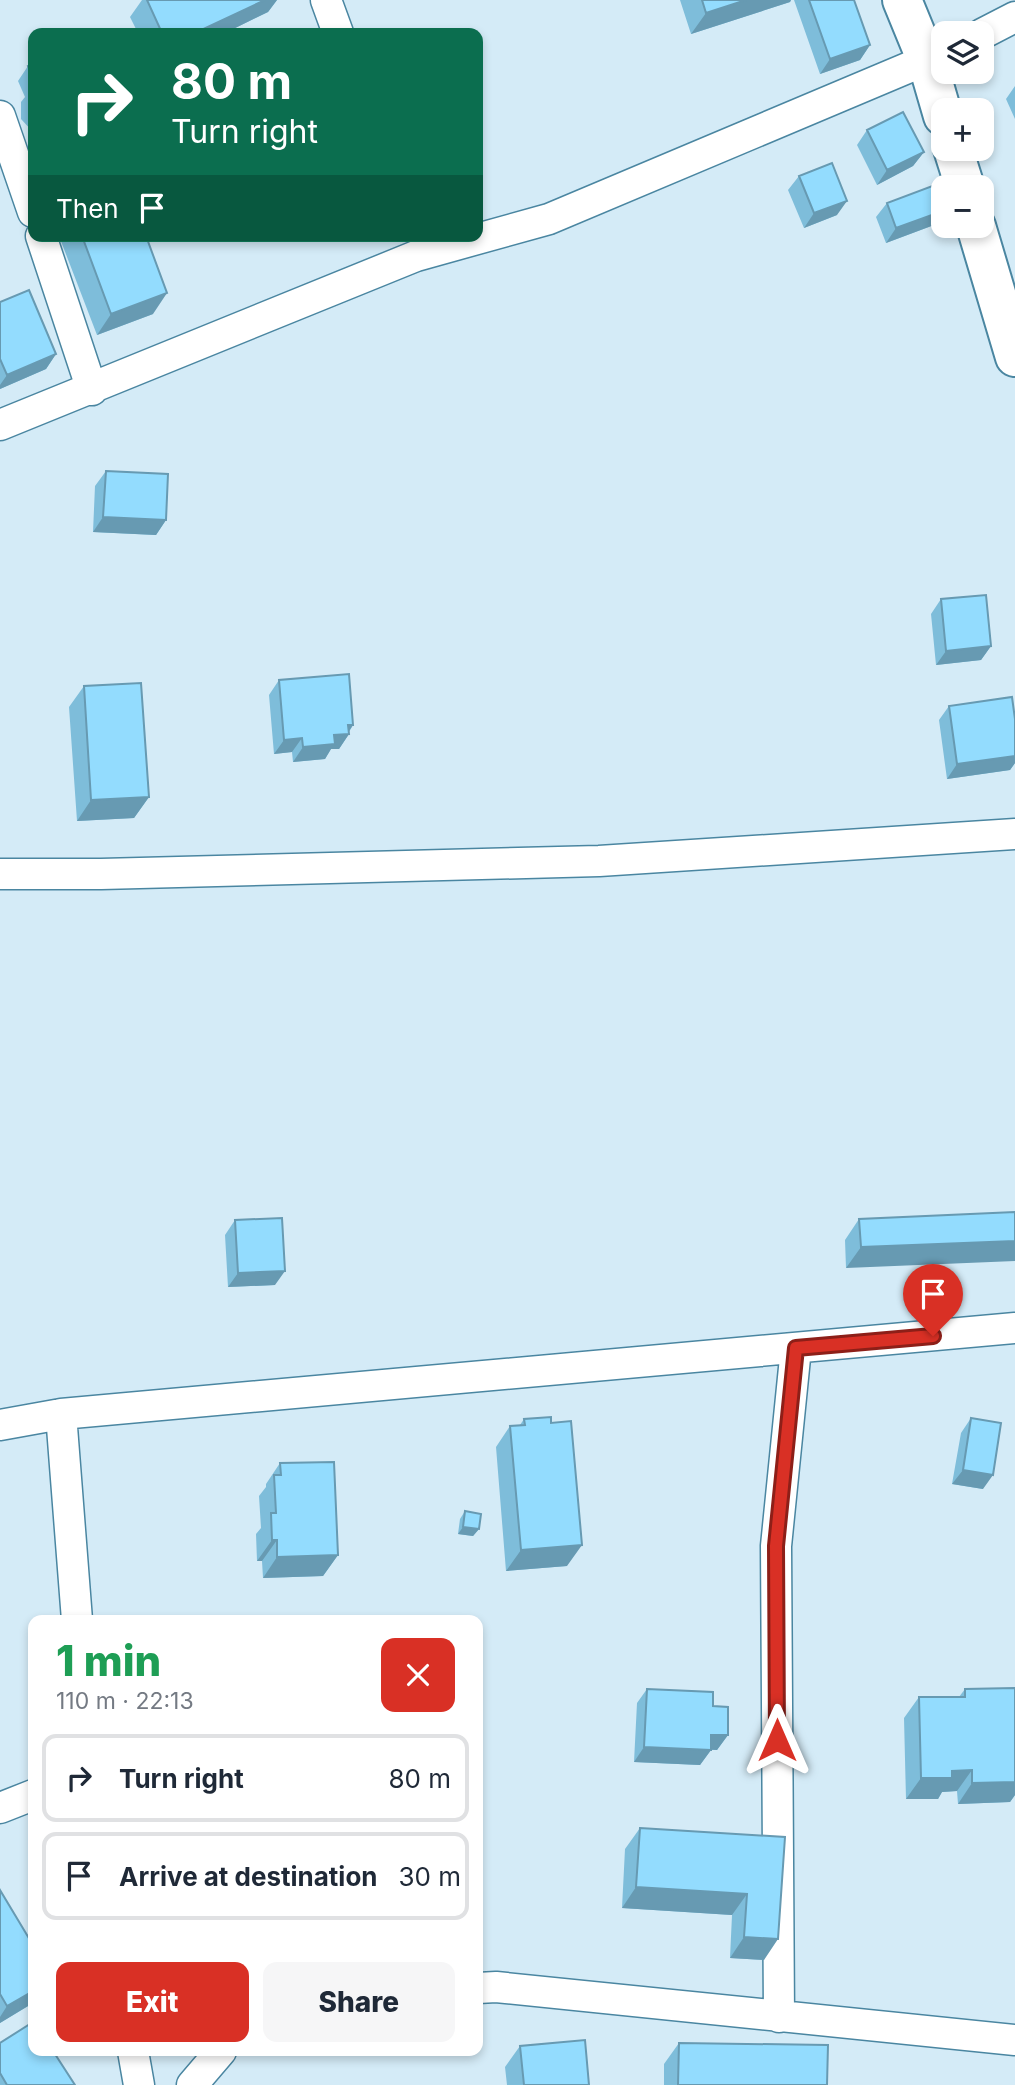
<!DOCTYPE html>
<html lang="en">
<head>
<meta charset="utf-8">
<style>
	:root { --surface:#fff; --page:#f6f6f7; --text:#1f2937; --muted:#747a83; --line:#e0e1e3; --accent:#d93025 }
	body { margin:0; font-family:Inter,sans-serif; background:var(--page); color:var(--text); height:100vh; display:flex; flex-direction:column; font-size:26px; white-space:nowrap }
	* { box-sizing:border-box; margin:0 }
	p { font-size:23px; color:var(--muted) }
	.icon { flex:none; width:38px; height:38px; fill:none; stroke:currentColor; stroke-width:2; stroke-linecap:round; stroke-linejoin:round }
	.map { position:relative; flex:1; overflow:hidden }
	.panel { position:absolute; left:28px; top:1615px; width:455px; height:441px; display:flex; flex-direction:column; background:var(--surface); border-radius:14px; box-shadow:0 4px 10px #0003 }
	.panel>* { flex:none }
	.top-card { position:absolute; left:28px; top:28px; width:455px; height:214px; border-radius:14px; box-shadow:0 4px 10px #0003; background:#0b6e4f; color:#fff; overflow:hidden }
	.tools { position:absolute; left:931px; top:21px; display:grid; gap:14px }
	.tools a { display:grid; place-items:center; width:63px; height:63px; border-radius:14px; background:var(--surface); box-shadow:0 4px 10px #0003; font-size:35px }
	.pin { position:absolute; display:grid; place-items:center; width:60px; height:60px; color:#fff; margin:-72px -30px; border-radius:50% 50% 50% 0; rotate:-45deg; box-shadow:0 0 7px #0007 }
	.pin .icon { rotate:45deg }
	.me { position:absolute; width:77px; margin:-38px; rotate:0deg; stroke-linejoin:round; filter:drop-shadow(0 0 5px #0008) }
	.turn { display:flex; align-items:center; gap:24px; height:147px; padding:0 28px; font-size:32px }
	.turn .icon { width:91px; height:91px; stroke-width:2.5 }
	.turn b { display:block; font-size:49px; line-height:60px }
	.then { display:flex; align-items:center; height:66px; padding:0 28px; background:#0003; gap:14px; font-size:26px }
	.round { display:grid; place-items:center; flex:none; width:74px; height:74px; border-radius:14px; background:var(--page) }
	.summary { display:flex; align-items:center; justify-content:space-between; height:119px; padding:0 28px }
	h1 { font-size:42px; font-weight:800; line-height:52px; color:#1e9e55 }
	.button { display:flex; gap:14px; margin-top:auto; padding:14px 28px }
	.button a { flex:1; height:80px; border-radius:14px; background:var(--accent); color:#fff; font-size:28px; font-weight:800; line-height:80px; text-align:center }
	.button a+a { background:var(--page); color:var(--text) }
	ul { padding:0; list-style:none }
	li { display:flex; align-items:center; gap:21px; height:88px; margin:0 14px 10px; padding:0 14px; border:4px solid var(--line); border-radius:14px }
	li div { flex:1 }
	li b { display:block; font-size:26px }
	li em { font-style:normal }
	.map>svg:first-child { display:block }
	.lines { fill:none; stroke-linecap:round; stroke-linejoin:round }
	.minor-casing { stroke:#4a86a1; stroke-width:33 }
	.tertiary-casing { stroke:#4a86a1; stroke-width:42 }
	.minor { stroke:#fff; stroke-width:30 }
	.tertiary { stroke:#fff; stroke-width:38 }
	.wall { fill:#7ebdda }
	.shaded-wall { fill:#679ab2 }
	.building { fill:#93dcfe; stroke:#679ab2; stroke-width:2 }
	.route-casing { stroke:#8d1f18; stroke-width:18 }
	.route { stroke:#d93025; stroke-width:12 }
</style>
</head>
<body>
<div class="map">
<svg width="1015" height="2085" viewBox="0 0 1015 2085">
	<rect width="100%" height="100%" fill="#d4ebf7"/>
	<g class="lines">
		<defs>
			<path id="minor" d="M326 0 338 33
				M982 34 1015 17
				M0 116 33 212
				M41 236 92 390
				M0 425 416 256 549 219 943 53
				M0 874H101L599 861 1015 834
				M61 1414 77 1620
				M0 1425 61 1414 1015 1328
				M0 1808 33 1795
				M478 1988 496 1987 1015 2040
				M779 2017 776 1546 796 1348
				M133 2051 139 2085
				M192 2085 221 2051"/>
			<path id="tertiary" d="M902 0 927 61 943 116
				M953 149 965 187
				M976 226 1015 357"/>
		</defs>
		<use href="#minor" class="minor-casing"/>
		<use href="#tertiary" class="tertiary-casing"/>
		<use href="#minor" class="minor"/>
		<use href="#tertiary" class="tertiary"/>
	</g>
	<path class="wall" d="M142 0H277L268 12 225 33H138L130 17Z
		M680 0H791L790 2 691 34Z
		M794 0H854L870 45 860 60 820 74Z
		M33 64V132L21 119V102L25 97 18 81 28 66Z
		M1015 86V119L1006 99Z
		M867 130 924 152 913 166 877 185 857 145Z
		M799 176 837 215 804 228 788 190Z
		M887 203 934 225 886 243 876 217Z
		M59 236H146L153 314 97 335Z
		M0 302 56 354 46 369 0 389Z
		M106 471 166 520 156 535 93 532 95 486Z
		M941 599 991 646 981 660 936 665 931 614Z
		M279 680 353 725 349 732V734L339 749H331L325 759 293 762 292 752 274 754 269 695Z
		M84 686 149 797 134 818 77 821 69 707Z
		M949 706 1015 719V763L1010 770 947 779 939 720Z
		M1015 1212 846 1268 845 1240 859 1219Z
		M235 1220 275 1285 228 1287 225 1235Z
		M971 1418 983 1489 952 1484 961 1433Z
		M524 1419 567 1566 506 1571 496 1447 510 1426 520 1425Z
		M280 1463 338 1555 323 1576 263 1578 262 1561H257L256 1534 261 1528 259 1496 266 1487V1484Z
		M465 1511 479 1529 473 1536 458 1534 460 1519Z
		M1015 1688V1795L1010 1802 958 1804 957 1791 942 1792 938 1799H906L904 1718 919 1697H959L965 1689Z
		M647 1689 713 1706 728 1735 717 1750H711L700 1765 634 1762 637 1703Z
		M640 1828 785 1837 764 1960 730 1958 732 1915 622 1908 625 1849Z
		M0 1890 33 2003 0 2023Z
		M0 2043 75 2085H0Z
		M679 2043 827 2085H664V2064Z
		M520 2046 589 2085H507L505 2067Z"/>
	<path class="shaded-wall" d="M265 0H277L268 12 225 33H195Z
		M746 0H791L790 2 691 34 706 13Z
		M870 45 860 60 820 74 830 59Z
		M924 152 913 166 877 185 887 170Z
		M847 201 837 215 804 228 814 213Z
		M943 211 934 225 886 243 896 228Z
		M167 293 153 314 97 335 111 314Z
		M56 354 46 369 0 389V385L7 375Z
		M103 517 166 520 156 535 93 532Z
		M991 646 981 660 936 665 946 651Z
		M348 725H353L347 734H349L339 749H331L325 759 293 762 303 747 334 735Z
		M302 738 292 752 274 754 284 740Z
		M1015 756V763L1010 770 947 779 957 764Z
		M149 797 134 818 77 821 91 800Z
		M1015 1241V1261L846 1268 861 1247Z
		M285 1271 275 1285 228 1287 238 1273Z
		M963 1470 993 1475 983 1489 952 1484Z
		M463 1527 479 1529 473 1536 458 1534Z
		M272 1540H277L262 1561H257Z
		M582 1545 567 1566 506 1571 521 1550Z
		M338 1555 323 1576 263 1578 277 1557Z
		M711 1735H728L717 1750 701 1749Z
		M644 1747 711 1750 700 1765 634 1762Z
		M972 1770 957 1791 942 1792 938 1799H906L921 1778 952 1771Z
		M1015 1782V1795L1010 1802 958 1804 972 1783Z
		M636 1887 747 1894 732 1915 622 1908Z
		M744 1937 778 1939 764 1960 730 1958Z
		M33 1991V2003L0 2023V2017L7 2006Z"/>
	<path class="building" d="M147 0H265L195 33H162Z
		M702 0H746L706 13Z
		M809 0H854L870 45 830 59Z
		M33 64V78L28 66Z
		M33 86V107L32 105 31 88Z
		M903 112 924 152 887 170 867 130Z
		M832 163 847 201 814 213 799 176Z
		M935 185 943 207V211L896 228 887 203Z
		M82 236H146L167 293 111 314Z
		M29 290 56 354 7 375 0 359V302Z
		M106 471 168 474 166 520 103 517Z
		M986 595 991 646 946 651 941 599Z
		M349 674 353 725H348L349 734 334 735 335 744 303 747 302 738 284 740 279 680Z
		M141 683 149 797 91 800 84 686Z
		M1012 697 1015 719V756L957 764 949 706Z
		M1015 1212V1241L861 1247 859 1219Z
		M282 1218 285 1271 238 1273 235 1220Z
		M551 1417V1423L571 1421 582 1545 521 1550 510 1426 525 1425 524 1419Z
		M971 1418 1001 1423 993 1475 963 1470Z
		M334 1462 338 1555 277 1557V1540H272L271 1513H276L274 1475H281L280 1463Z
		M465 1511 481 1514 479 1529 463 1527Z
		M1015 1688V1782L972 1783V1770L952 1771V1778H921L919 1697H965V1689Z
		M647 1689 713 1692V1706L728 1707V1735H711V1750L644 1747Z
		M640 1828 785 1837 778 1939 744 1937 747 1894 636 1887Z
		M0 1890 33 1945V1991L7 2006 0 1994Z
		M33 2022V2051H53L75 2085H7L0 2073V2043Z
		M585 2040 589 2085H524L520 2046Z
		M679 2043 828 2045 827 2085H678Z"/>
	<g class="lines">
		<defs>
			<path id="route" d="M777 1740 776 1546 796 1348 933 1336"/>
		</defs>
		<use href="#route" class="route-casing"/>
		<use href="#route" class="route"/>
	</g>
</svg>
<div class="tools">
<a><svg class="icon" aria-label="layers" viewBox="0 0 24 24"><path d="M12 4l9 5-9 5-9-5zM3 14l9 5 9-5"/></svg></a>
<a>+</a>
<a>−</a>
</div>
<div class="pin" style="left:933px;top:1336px;background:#d93025"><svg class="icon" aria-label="arrive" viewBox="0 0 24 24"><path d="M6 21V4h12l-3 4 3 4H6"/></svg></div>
<svg class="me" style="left:777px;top:1740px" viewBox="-20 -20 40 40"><path d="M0-17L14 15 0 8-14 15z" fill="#d93025" stroke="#fff" stroke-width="4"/></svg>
<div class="top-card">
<div class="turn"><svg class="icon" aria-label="right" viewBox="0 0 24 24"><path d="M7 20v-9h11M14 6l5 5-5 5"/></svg><div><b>80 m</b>Turn right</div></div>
<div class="then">Then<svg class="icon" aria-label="arrive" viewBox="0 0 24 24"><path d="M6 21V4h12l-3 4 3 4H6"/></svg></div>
</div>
<section class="panel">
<div class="summary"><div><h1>1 min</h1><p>110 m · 22:13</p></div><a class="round" style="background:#d93025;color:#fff"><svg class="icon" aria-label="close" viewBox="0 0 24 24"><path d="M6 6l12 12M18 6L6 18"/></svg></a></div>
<ul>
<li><svg class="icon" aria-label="right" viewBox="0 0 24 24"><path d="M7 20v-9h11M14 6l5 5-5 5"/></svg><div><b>Turn right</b></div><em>80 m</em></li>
<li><svg class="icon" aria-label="arrive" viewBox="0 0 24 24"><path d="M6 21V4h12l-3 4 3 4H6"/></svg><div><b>Arrive at destination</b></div><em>30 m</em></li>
</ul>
<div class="button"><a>Exit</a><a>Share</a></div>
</section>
</div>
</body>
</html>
